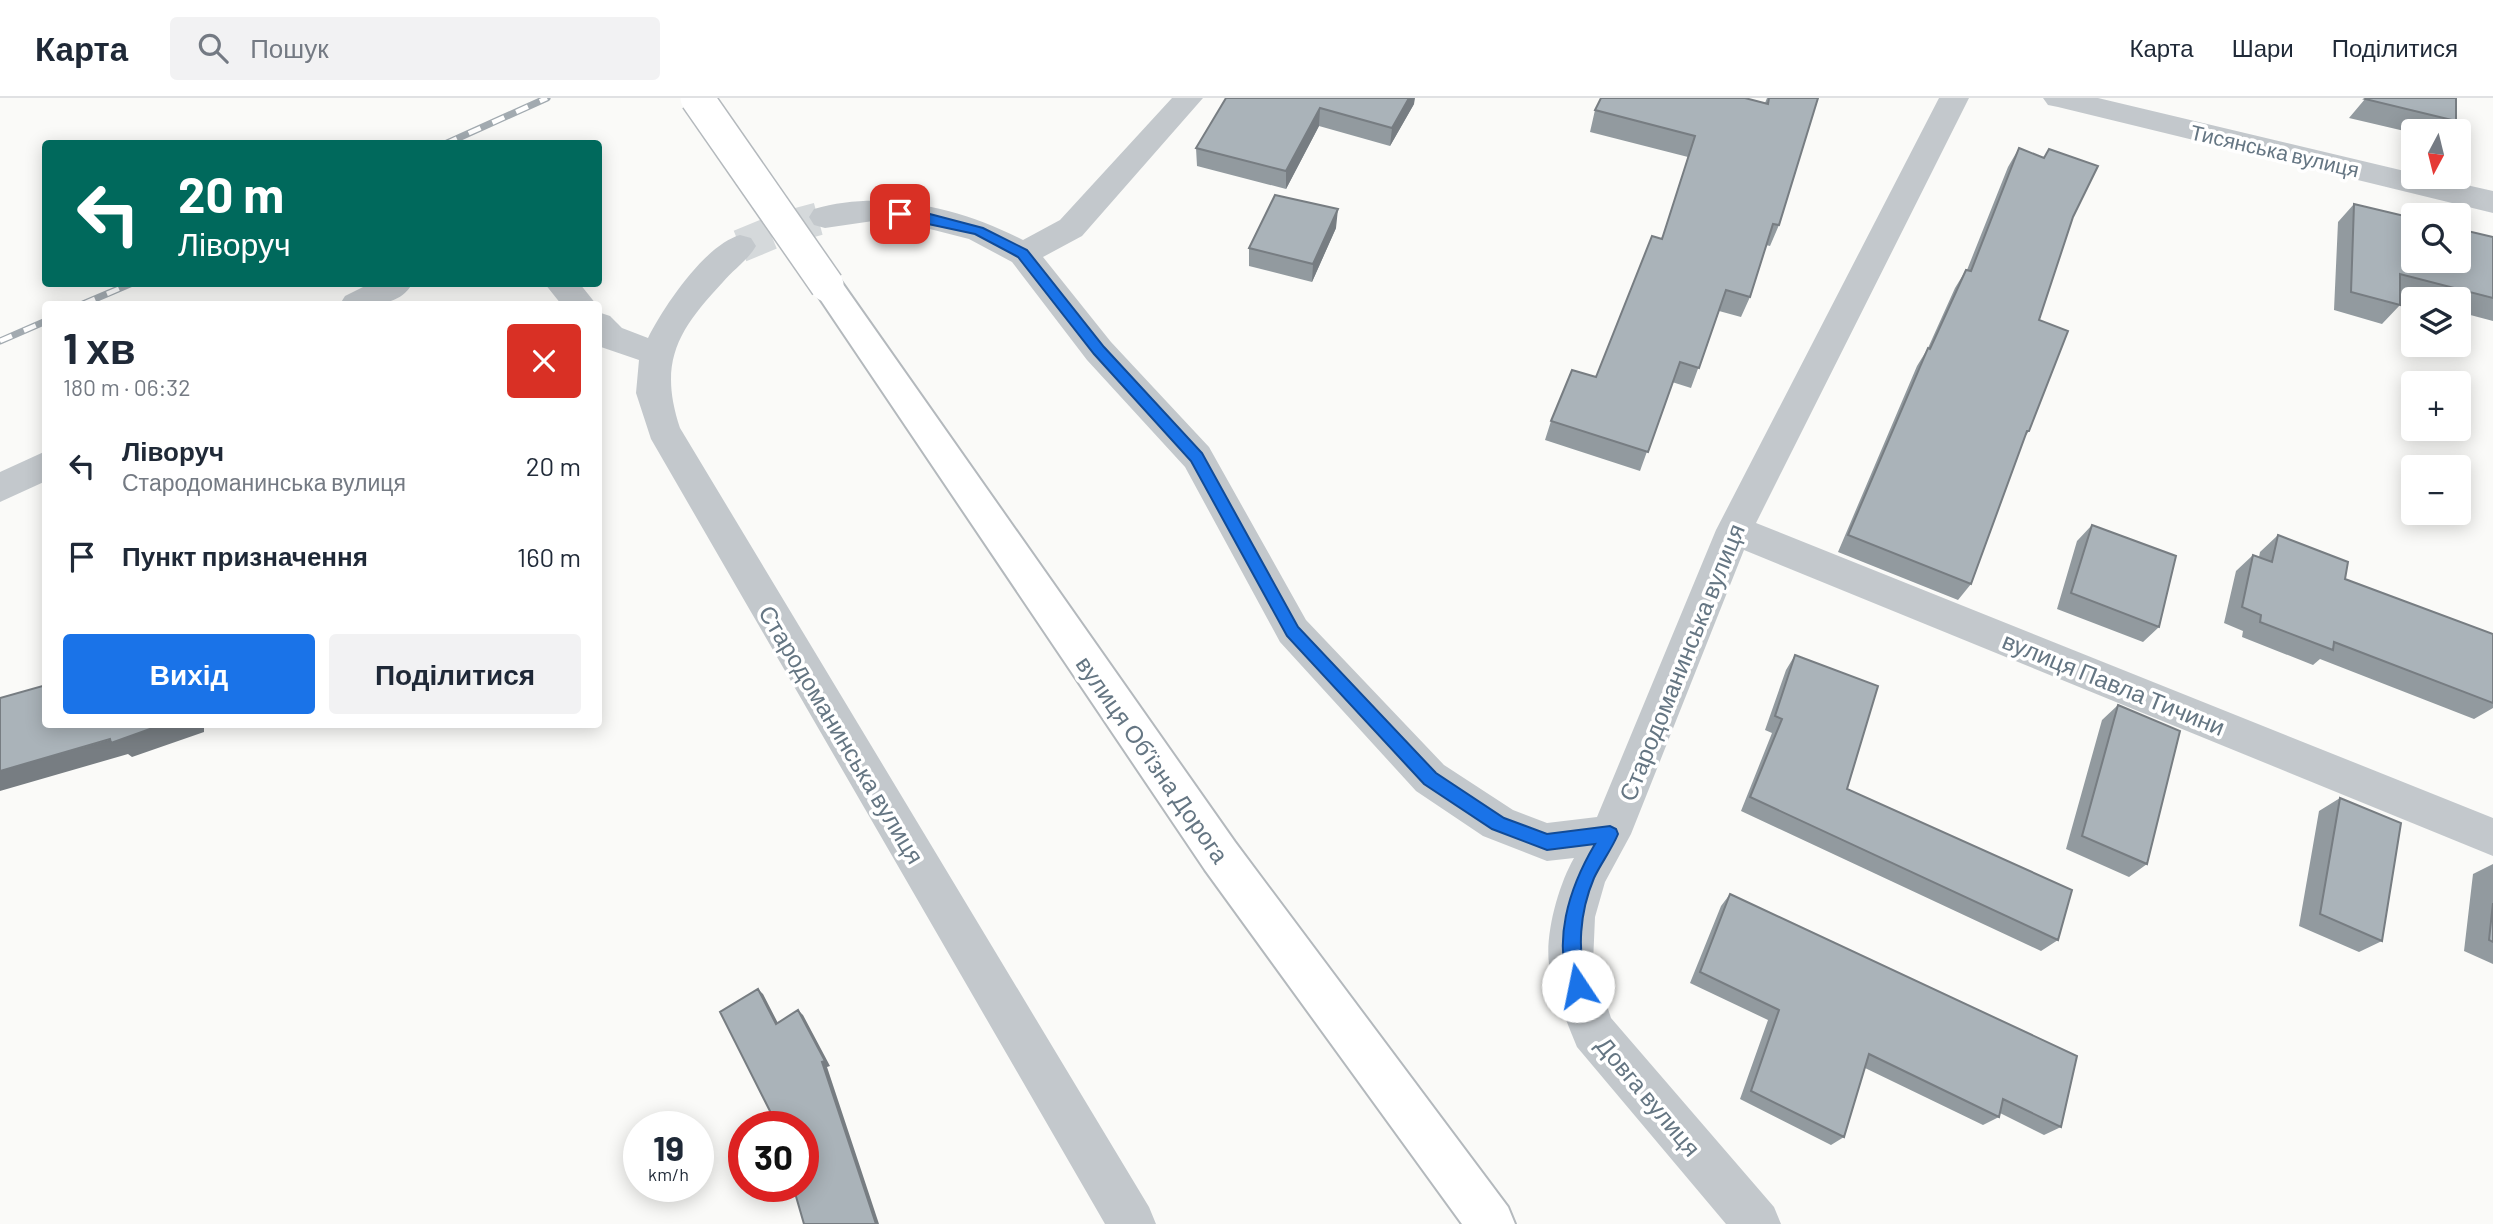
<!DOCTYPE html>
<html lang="uk">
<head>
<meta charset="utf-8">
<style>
	:root { --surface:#fff; --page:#f2f2f3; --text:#1f2937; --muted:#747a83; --line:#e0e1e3; --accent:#1a73e8 }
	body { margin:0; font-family:Barlow,sans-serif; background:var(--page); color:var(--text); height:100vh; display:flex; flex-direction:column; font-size:26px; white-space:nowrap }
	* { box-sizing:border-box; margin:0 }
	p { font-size:23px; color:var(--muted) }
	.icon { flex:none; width:38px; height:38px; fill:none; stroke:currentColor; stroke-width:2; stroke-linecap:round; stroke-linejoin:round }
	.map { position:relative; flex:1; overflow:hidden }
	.sheet { position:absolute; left:42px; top:203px; width:560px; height:427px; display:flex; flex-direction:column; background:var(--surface); border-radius:7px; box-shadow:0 4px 18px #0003 }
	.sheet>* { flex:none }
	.banner { position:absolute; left:42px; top:42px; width:560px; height:147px; border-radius:7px; box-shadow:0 4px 18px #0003; background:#00695c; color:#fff; overflow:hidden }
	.needle { width:46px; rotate:187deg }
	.buttons { position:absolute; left:2401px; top:21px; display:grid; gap:14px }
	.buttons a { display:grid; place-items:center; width:70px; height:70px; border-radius:7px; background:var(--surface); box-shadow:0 4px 18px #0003; font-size:35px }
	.speed { position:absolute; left:623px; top:1013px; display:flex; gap:14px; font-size:35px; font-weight:700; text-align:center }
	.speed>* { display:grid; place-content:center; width:91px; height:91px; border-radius:50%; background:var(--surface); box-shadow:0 4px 18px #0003; line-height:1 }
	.speed small { font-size:18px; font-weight:400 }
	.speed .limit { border:10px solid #d22; background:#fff; color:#111 }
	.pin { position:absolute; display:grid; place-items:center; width:60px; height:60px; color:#fff; margin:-30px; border-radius:14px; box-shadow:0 4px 10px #0006 }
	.me { position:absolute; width:77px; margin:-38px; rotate:349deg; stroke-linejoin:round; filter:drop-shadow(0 0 5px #0008) }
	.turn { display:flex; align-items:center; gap:24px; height:147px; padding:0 21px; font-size:32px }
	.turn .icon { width:91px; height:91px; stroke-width:2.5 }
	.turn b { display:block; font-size:49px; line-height:60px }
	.round { display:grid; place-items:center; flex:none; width:74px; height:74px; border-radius:7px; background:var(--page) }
	.summary { display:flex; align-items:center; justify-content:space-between; height:119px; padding:0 21px }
	h1 { font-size:42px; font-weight:700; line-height:52px }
	.primary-button { display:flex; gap:14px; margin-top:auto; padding:14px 21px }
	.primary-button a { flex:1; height:80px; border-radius:7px; background:var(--accent); color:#fff; font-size:28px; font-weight:700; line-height:80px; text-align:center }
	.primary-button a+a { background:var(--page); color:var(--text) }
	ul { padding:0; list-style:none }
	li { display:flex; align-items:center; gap:21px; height:91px; padding:0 21px }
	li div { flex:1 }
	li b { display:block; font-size:26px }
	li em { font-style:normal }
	header { display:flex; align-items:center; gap:42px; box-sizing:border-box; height:98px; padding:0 35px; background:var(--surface); border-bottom:2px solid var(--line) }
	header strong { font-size:33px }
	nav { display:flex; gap:38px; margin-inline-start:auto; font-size:24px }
	.search { width:490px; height:63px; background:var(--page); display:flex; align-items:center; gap:18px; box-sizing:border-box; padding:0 24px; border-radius:7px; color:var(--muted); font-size:26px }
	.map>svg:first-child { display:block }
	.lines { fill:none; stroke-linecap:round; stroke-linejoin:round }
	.minor-tunnel { stroke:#d5d9db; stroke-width:33; stroke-dasharray:33 17; stroke-linecap:butt }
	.trunk-casing { stroke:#b4b9bd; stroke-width:4 }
	.minor { fill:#c3c8cc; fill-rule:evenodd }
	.trunk { fill:#fff; fill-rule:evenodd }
	.rail-casing { stroke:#a2aab0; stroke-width:7 }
	.rail { stroke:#fff; stroke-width:4.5; stroke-dasharray:13; stroke-linecap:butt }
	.trunk-bridge-casing { stroke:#b4b9bd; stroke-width:36; stroke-linecap:butt }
	.trunk-bridge { stroke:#fff; stroke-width:33 }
	.wall { fill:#929a9f }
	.shaded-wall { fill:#777d82 }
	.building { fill:#aab3b9; stroke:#777d82; stroke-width:2 }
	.route { fill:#1a73e8; stroke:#114b97; stroke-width:2 }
	.labels { text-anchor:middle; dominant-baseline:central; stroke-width:7; stroke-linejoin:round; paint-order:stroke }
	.far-street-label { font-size:21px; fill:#657683; stroke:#fff }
	.street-label { font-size:24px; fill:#657683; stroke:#fff }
</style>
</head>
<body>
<header>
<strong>Карта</strong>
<div class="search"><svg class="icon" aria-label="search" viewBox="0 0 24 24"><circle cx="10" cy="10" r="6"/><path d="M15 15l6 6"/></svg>Пошук</div>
<nav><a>Карта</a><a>Шари</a><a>Поділитися</a></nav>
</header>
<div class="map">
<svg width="2493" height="1126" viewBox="0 0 2493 1126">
	<rect width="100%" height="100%" fill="#fafaf8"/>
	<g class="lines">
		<path class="minor-tunnel" d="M740 148 781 131 825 119"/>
		<defs>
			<path id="trunk" d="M827 175 838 179 1235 744 1508 1109 1515 1126H1462L1205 772 816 195 811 187 816 179Z"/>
		</defs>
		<use href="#trunk" class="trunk-casing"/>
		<path class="minor" d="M1172 0H1203L1082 138 1043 159 1111 244 1209 349 1306 522 1444 667 1513 712 1547 725 1597 719 1716 432 1939 0H1969L1756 425 2493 720V758L1744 452 1631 736 1605 784 1595 819 1593 865 1611 920 1774 1109 1781 1126H1726L1577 949C1567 925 1553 890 1549 866 1545 835 1559 786 1574 760L1547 763 1483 738 1416 693 1280 544 1185 369 1087 262 1012 164 969 141 926 130 873 123 825 130 814 127 809 119 814 111C884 91 960 110 1023 142L1060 122Z
			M2043 0H2098L2413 75V79H2431L2493 93V115L2058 9 2048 7Z
			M740 137 751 140 756 148C748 162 733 172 723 184 678 232 658 264 680 330L1149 1109 1156 1126H1105L651 341 636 295 639 262 598 248V214L610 218 622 230 648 240C664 208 705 147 740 137Z
			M369 186H412C398 211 365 206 340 206L345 198Z
			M545 186H580L596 206H561Z
			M46 353V383L0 404V374Z"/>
		<use href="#trunk" class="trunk"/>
		<defs>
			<path id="rail" d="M445 46 547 0
				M83 206 130 186
				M0 243 46 223"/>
		</defs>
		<use href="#rail" class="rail-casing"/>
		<use href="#rail" class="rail"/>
		<defs>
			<path id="trunk-bridge" d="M697 0 827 187"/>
		</defs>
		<use href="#trunk-bridge" class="trunk-bridge-casing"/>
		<use href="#trunk-bridge" class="trunk-bridge"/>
	</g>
	<path class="wall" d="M1226 0 1414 6 1390 48 1319 28 1286 91 1197 68 1196 50Z
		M1767 0H1818L1779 127 1770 148 1766 147 1750 199 1741 219 1719 213 1691 290 1672 284 1640 373 1545 342 1551 323 1596 279 1662 141 1688 59 1590 34 1595 12 1765 5Z
		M2365 1 2456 23 2447 33H2413V35L2349 20Z
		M2019 50 2044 60 2049 51 2039 222 2029 333 2024 340 1971 486 1958 502 1838 454 1917 268 1928 250 1955 190 1966 172H1967L2008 69Z
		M2354 106 2493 139V223L2459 214V201H2413V203L2400 199V207L2382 226 2334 212 2338 124Z
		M1336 130 1312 184 1249 168V150Z
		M2092 427 2159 529 2143 544 2057 511 2077 443Z
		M2278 437 2345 481 2493 536V610L2474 621 2320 561 2313 567 2242 539 2243 533 2224 525 2236 473 2253 457 2259 459 2260 454Z
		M1795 557 1847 691 2058 842 2041 853 1741 713 1772 635 1765 632 1786 572Z
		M2118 607 2147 766 2129 779 2066 751 2102 622Z
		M2340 700 2382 843 2359 854 2299 828 2319 713Z
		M2493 766V866L2464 853 2473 776Z
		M1730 796 2061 1029 2044 1037 2000 1015 1999 1019 1983 1027 1865 970 1844 1039 1831 1047 1740 1001 1768 922 1690 885 1721 808Z"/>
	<path class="shaded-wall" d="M1409 0H1415L1414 6 1390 48 1392 30Z
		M1320 10 1319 28 1286 91V73Z
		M1338 111 1336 130 1312 184 1313 166Z
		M164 626H204V634L132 659 128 656 0 693V673Z
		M758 891 763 896 781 931 776 926Z
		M798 912 803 917 830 968 827 969 879 1126H876Z"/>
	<path class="building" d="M1226 0H1409L1392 30 1320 10 1286 73 1196 50Z
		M1601 0H1745L1768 6 1769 0H1818L1779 127 1773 126 1750 199 1726 192 1699 270 1680 264 1648 354 1551 323 1572 272 1596 279 1652 138 1662 141 1695 38 1595 12Z
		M2367 0H2456V23L2365 1Z
		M2019 50 2044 60 2049 51 2098 68 2073 119 2039 222 2068 233 2029 333H2027L1971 486 1848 437 1928 250 1930 251 1966 172 1971 173Z
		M1275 97 1338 111 1313 166 1249 150Z
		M2354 106 2413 120V163H2459V131L2493 139V200L2400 176V207L2351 194Z
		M2092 427 2176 458 2159 529 2071 495Z
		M2278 437 2348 464 2345 481 2493 536V605L2334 544 2333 552 2260 524 2261 517 2242 509 2253 457 2272 464Z
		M1795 557 1878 588 1847 691 2072 792 2058 842 1750 699 1782 621 1775 618Z
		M46 587V626H164L111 645 110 641 0 673V600Z
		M2118 607 2180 633 2147 766 2082 738Z
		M2340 700 2401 725 2382 843 2320 816Z
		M1730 796 2077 958 2061 1029 2003 1001 1999 1019 1869 956 1844 1039 1751 993 1779 912 1700 874Z
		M2493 805V844L2489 842Z
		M758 891 776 926 798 912 825 963 822 964 876 1126H804L793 1088H803V1029H778L720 914Z"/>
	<path class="route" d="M900 111 926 115 983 130 1027 152 1104 249 1202 355 1298 529 1436 675 1504 720 1547 736 1610 728 1616 731 1618 736C1612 751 1601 765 1594 780 1580 813 1576 854 1588 888L1585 894 1578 896 1572 894C1551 845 1569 790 1595 746L1547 752 1492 731 1424 686 1287 538 1191 363 1094 256 1018 159 975 136 895 119V113Z"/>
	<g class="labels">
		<g class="far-street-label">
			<text transform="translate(2275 52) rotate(13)">Тисянська вулиця</text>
		</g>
		<g class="street-label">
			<text transform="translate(1681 564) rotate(-68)">Стародоманинська вулиця</text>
			<text transform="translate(2114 585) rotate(22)">вулиця Павла Тичини</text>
			<text transform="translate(842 636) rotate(59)">Стародоманинська вулиця</text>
			<text transform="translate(1153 661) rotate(55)">вулиця Обʼїзна Дорога</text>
			<text transform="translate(1649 998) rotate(50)">Довга вулиця</text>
		</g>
	</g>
</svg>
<div class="buttons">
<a><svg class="needle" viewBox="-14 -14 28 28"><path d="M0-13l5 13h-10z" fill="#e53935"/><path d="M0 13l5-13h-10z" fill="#747a83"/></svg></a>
<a><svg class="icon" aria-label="search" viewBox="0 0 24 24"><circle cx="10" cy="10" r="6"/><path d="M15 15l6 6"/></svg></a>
<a><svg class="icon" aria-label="layers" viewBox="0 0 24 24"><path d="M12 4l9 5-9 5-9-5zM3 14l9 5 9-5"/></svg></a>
<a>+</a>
<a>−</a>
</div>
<div class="speed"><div>19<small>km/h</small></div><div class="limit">30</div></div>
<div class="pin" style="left:900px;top:116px;background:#d93025"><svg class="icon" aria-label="arrive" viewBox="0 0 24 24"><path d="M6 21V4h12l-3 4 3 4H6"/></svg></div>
<svg class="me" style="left:1578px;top:888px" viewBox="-20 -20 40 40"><circle r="19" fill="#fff"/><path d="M0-13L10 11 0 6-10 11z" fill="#1a73e8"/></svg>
<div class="banner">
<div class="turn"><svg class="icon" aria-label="left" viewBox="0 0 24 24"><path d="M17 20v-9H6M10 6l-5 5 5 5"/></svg><div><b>20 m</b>Ліворуч</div></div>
</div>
<section class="sheet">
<div class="summary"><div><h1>1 хв</h1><p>180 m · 06:32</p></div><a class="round" style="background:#d93025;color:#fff"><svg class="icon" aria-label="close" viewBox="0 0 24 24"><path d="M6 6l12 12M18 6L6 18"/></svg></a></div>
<ul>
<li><svg class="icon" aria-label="left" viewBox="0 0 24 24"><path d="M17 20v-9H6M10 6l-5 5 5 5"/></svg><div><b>Ліворуч</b><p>Стародоманинська вулиця</p></div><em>20 m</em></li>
<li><svg class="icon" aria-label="arrive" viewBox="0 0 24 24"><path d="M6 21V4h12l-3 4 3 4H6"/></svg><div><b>Пункт призначення</b></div><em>160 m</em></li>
</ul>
<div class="primary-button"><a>Вихід</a><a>Поділитися</a></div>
</section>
</div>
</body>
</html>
